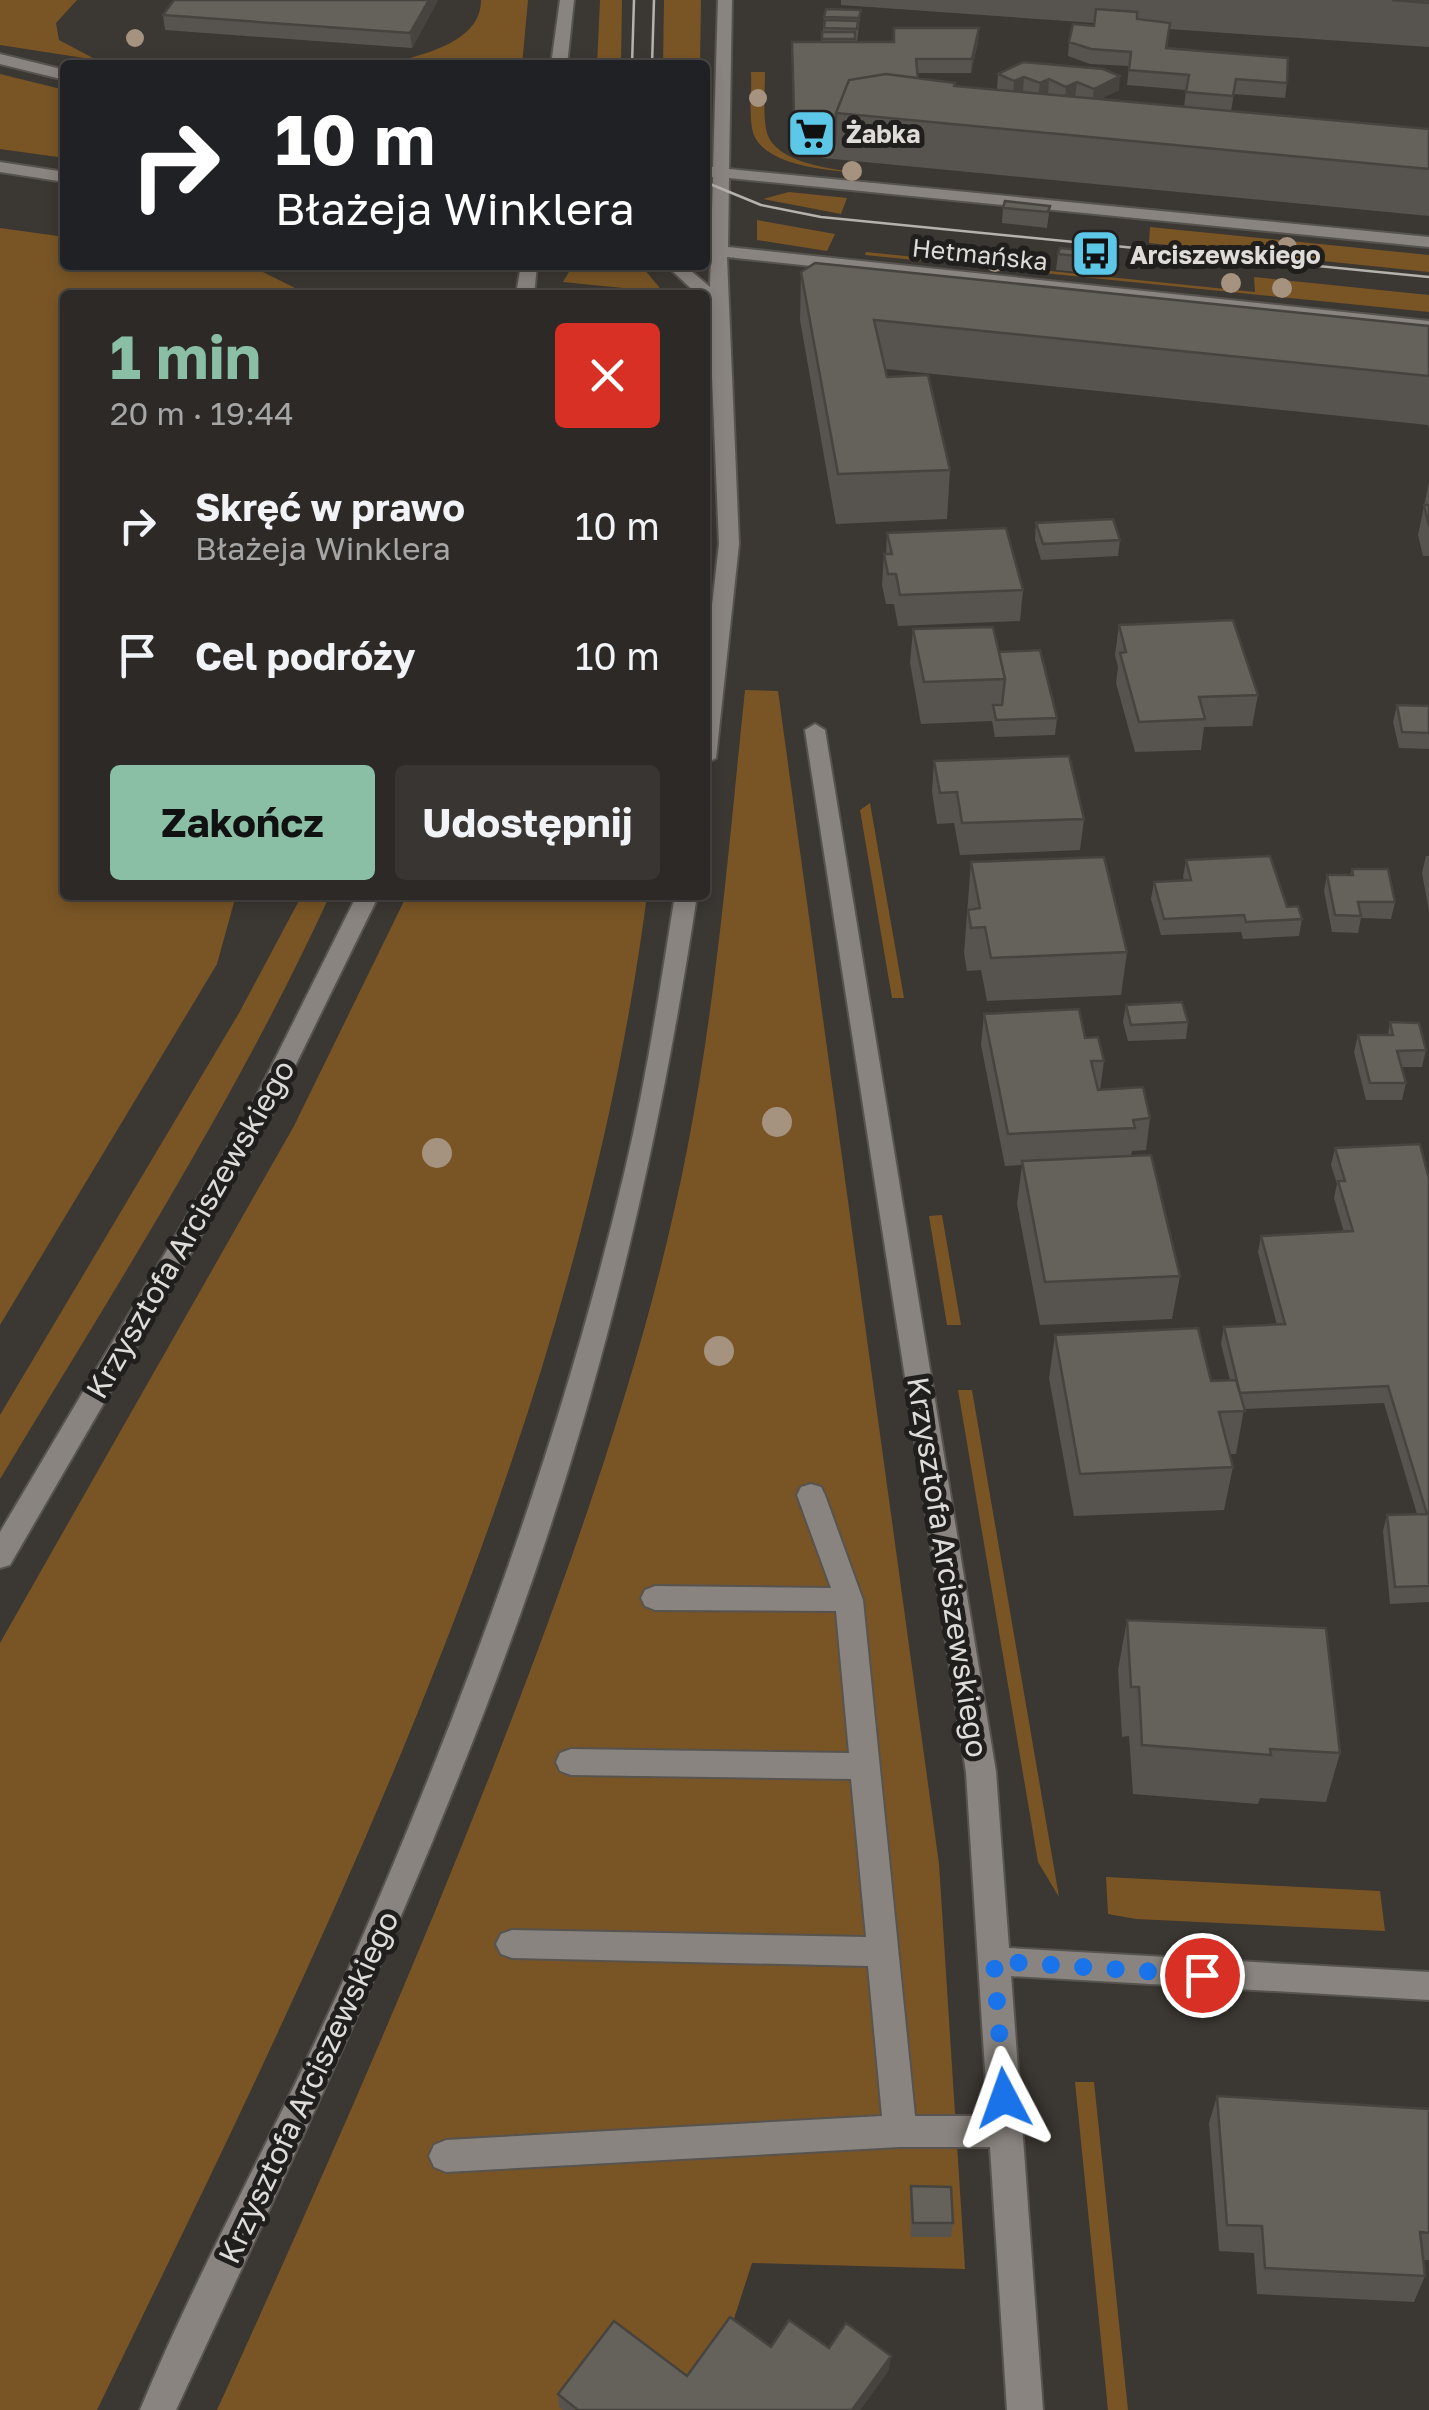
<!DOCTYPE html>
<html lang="pl">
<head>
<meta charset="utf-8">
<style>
	:root { --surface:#2c2926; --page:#383532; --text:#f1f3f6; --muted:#a6a6a7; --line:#484543; --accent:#8abfa5 }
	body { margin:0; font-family:"Golos Text",sans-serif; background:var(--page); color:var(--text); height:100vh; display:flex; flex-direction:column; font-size:38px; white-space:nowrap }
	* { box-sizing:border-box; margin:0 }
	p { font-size:32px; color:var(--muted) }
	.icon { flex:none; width:55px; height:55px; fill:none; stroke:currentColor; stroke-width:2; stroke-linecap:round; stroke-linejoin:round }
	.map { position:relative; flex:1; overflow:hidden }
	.drawer { position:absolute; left:60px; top:290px; width:650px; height:610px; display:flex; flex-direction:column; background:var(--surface); border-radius:10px; box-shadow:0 5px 15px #0003,0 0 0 2px var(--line) }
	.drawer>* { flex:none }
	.top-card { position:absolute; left:60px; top:60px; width:650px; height:210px; border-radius:10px; box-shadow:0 5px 15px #0003,0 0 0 2px var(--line); background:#202124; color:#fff; overflow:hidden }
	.pin { position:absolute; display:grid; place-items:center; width:85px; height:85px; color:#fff; margin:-42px; border:5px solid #fff; border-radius:50%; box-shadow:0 2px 10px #0007 }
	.me { position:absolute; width:110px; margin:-55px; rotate:356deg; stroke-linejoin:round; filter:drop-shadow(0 0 8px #0008) }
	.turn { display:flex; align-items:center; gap:35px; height:210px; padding:0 50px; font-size:45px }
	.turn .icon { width:130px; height:130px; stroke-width:2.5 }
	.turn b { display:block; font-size:70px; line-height:85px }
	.round { display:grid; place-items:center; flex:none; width:105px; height:105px; border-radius:10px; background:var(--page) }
	.headline { display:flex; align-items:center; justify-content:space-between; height:170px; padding:0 50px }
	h1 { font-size:60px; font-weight:700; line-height:75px; color:var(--accent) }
	.button { display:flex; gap:20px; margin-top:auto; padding:20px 50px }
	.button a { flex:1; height:115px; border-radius:10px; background:var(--accent); color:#111; font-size:40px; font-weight:700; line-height:115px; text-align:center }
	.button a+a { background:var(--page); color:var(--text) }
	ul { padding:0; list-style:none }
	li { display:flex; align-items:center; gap:30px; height:130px; padding:0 50px }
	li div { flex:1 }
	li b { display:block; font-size:38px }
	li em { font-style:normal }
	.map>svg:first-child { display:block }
	.green { fill:#795526 }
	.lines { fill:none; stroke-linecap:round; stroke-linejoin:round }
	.service-casing { stroke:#57534f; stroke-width:4 }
	.minor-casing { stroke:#57534f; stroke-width:4 }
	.tertiary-casing { stroke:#57534f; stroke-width:4 }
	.secondary-casing { stroke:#57534f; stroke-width:4 }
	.service { fill:#89847f; fill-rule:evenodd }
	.minor { fill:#89847f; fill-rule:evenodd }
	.tertiary { fill:#89847f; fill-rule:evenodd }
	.secondary { fill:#89847f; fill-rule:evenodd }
	.tram { stroke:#b5b2ae; stroke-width:2.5 }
	.tree { fill:#a5937f }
	.wall { fill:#57534e }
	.shaded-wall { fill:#474440 }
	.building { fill:#65615b; stroke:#474440; stroke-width:2.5 }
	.route { stroke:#1a73e8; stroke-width:18; stroke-dasharray:0 32.4 }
	.labels { text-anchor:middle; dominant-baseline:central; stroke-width:10; stroke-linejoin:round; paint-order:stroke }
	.far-poi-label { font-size:25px; font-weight:bold; fill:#dedbd8; stroke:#211f1d; text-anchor:start }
	.far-street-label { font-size:25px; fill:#dedbd8; stroke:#211f1d }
	.street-label { font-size:30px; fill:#dedbd8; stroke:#211f1d }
</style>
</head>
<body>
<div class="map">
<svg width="1429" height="2410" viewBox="0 0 1429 2410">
	<rect width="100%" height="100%" fill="#3b3732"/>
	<path class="green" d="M0 0H77L56 23 59 40 93 58 129 65 0 45Z
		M481 0H528L522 65H385C419 55 481 44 481 0Z
		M600 0H622L621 65H597Z
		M664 0H701L700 65H663Z
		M751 72H765C765 91 763 111 766 129 772 163 830 168 857 173 828 170 758 166 752 128 749 111 752 90 751 72Z
		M0 74 65 90V158L0 149Z
		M789 192 847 198 841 214 763 199Z
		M757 220 835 234 827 251 757 240Z
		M1150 227 1429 255V272L1149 243Z
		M0 228 65 237V265H249L309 295H65V895H236L217 964 0 1325Z
		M866 252 1255 292 1254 277 1429 295V312L865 255Z
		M573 265H641L663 292 563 282Z
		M745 690 778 691 939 1864 965 2269 752 2263 730 2331 687 2390 563 2410H217C330 2161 440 1912 536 1655 597 1491 653 1323 687 1150 717 998 729 843 745 690Z
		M870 803 904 998H892L860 810Z
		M302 895H330C237 1098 115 1288 0 1479V1415L239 1013Z
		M407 895H647C577 1434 331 1927 97 2410H0V1643L294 1126Z
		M942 1215 961 1325H947L929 1216Z
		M958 1390H972L1059 1897 1038 1862Z
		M1106 1877 1380 1891 1385 1931 1136 1919 1108 1914Z
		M1075 2082H1094L1128 2410H1108Z"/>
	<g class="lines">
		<defs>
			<path id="service" d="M811 1484 821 1487 825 1495 863 1600 915 2116H988L978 1961 983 1951 994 1947 1005 1951 1010 1961 1043 2410H1007L990 2147H900L446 2172 434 2167 429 2156 434 2145 446 2140 882 2116 868 1966 512 1958 501 1954 496 1944 501 1934 512 1930 866 1937 851 1779 571 1775 560 1771 556 1762 560 1753 571 1749 849 1753 836 1611 655 1610 645 1606 641 1598 645 1590 655 1586 831 1588 797 1495 801 1487Z"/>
			<path id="minor" d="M815 724 825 730 996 1772 1009 1948 1429 1972V2000L994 1975 983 1971 978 1961 966 1772 805 730Z"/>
			<path id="tertiary" d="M0 54 65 70V80L0 64Z
				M0 162 65 172V182L0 172Z"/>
			<path id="secondary" d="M560 0H574L567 65H551Z
				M718 0H732L729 169 1429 237V247L729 178 728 247 1429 321V331L727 257 739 544 716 758 705 764V667L719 544 709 305 705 295H698L666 265H684L710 287 711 255 705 254V246L711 245 713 177 705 176V166L713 167Z
				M521 265H537L534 295H516Z
				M357 895H379L271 1115 10 1565 0 1568V1532L247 1115Z
				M675 895H697C662 1128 610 1355 533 1578 434 1864 303 2136 176 2410H140C202 2260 283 2119 348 1970 461 1712 559 1448 624 1174 646 1082 660 988 675 895Z"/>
		</defs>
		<use href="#service" class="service-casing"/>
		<use href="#minor" class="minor-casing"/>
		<use href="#tertiary" class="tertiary-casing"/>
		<use href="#secondary" class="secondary-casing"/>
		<use href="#service" class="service"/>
		<use href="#minor" class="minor"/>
		<use href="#tertiary" class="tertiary"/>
		<use href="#secondary" class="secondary"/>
		<path class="tram" d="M632 65 634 0
			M652 65 654 0
			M705 182 761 205 821 217 1429 277"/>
	</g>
	<g class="tree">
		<circle cx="135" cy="38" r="9"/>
		<circle cx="758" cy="98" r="9"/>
		<circle cx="852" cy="171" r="10"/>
		<circle cx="1287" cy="247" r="10"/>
		<circle cx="995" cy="262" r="10"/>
		<circle cx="1231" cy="283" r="10"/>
		<circle cx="1282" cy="288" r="10"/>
		<circle cx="777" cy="1122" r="15"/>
		<circle cx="437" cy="1153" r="15"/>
		<circle cx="719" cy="1351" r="15"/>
	</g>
	<path class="wall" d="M174 0H438L412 48 165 30 163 15Z
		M841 0H1429V47L1169 29 1167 48 1287 83 1285 98 1234 94 1231 111 1184 107 1186 90 1127 85 1129 66 1090 64 1068 56 1069 42 1094 26V23L841 5Z
		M861 10 857 42H893L894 28H979L978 42 971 73H918V78L955 86 1002 91 997 89 998 74 1023 62 1119 90 1098 100 1429 129V216L823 158V149H815V139H804V128H794L792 42H822L824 17Z
		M1050 206 1047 228 1002 223 1003 208Z
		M1107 253 1103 274 1056 270 1058 254Z
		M801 272 1429 326V429L1428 425 886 369 887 377 950 470 947 519 836 524 800 320Z
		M1429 482V556H1423L1418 535Z
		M1036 523 1120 540 1118 556 1041 560 1035 539Z
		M887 533 1023 590 1020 621 898 626 894 604H886L882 585 884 554H886Z
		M1119 625 1258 695 1252 726 1204 727 1201 750 1135 752 1116 683 1118 667 1115 655Z
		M913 629 999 652 1057 718 1055 735 995 737 992 721 921 724 910 663Z
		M1397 705 1429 706V749L1399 748 1393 722Z
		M934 761 1084 819 1080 850 960 855 954 823 937 824 932 792Z
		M1426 856H1429V911L1422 873Z
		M1186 860 1287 907 1302 919 1299 936 1243 939 1241 932 1161 935 1151 899 1154 882 1184 880 1183 877Z
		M971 862 1127 952 1121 995 987 1001 981 970 967 971 964 953Z
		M1352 869 1395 902 1391 919 1361 918 1358 933 1332 932 1324 891 1327 875H1350Z
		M1126 1005 1188 1022 1186 1039 1128 1041 1123 1022Z
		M984 1014 1085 1038 1104 1061 1100 1090 1150 1118 1146 1150 1132 1151 1131 1156 1180 1276 1172 1319 1040 1325 1017 1204 1022 1165 1005 1166 981 1045Z
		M1390 1022 1426 1050 1422 1067H1402L1406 1083 1402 1100H1366L1354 1052 1358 1035H1388Z
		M1335 1148 1429 1179V1602L1390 1604 1383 1531 1387 1515 1417 1514 1384 1403 1244 1409 1236 1454H1229L1233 1467 1224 1510 1074 1516 1049 1378 1055 1335 1211 1381 1230 1380 1221 1344 1224 1327 1277 1325 1258 1252 1261 1236 1344 1232 1334 1198 1337 1184 1331 1165Z
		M1127 1620 1340 1753 1326 1802 1260 1798 1258 1804 1133 1794 1129 1736 1122 1737 1118 1670Z
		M1217 2096 1429 2109V2260H1423L1425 2276 1414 2302 1257 2294 1254 2253 1219 2251 1209 2123Z
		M911 2186 953 2223 951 2237H911L910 2200Z
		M829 2348 889 2370 860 2410H563L559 2407 558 2394 687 2376Z"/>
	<path class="shaded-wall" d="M429 0H438L412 48 410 33Z
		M979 28 978 42 971 73 972 59Z
		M1120 76 1119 90 1092 103 1094 89Z
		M1024 77 1023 91 1013 96 1014 81Z
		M1049 79 1048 94 1038 97 1040 83Z
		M1077 82 1075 97 1065 101 1066 87Z
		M891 2356 889 2370 860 2410H852Z"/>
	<path class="building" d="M174 0H429L410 33 163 15Z
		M1392 0H1429V3Z
		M826 9 861 10 859 18 824 17Z
		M1096 9 1137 12V19L1170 23 1166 48 1288 58 1287 83 1236 79 1233 96 1186 92 1189 75 1129 70 1131 52 1091 49 1069 42 1073 24 1094 26Z
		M825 20 858 21 857 29 824 28Z
		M894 28H979L972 59H916L918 78 886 74 849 80 836 113 835 144 824 143V135L815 134 816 124H805L804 113H794L792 42H894Z
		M822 32H855V39H822Z
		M1023 62 1103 69 1120 76 1094 89 1077 82 1066 87 1049 79 1040 83 1024 77 1014 81 998 74Z
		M886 74 955 83 954 86 1429 129V169L836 113 849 80Z
		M1005 201 1050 206 1048 212 1003 208Z
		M1060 248 1107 253 1105 259 1058 254Z
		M815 263 1429 326V376L874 320 887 377 928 375 950 470 838 474 801 272Z
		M1424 505H1429V526Z
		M1113 519 1120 540 1043 544 1036 523Z
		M1006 528 1023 590 900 595 896 574H888L884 554H892L887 533Z
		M1233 620 1258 695 1199 697 1205 719 1139 722 1120 653 1126 652 1119 625Z
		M993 627 1005 679 924 682 913 629Z
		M1040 650 1057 718 996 720 993 705H1002L1005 679 999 652Z
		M1397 705 1429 706V733L1402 732Z
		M1069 756 1084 819 962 823 957 792 940 793 934 761Z
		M1270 856 1287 907 1298 906 1302 919 1246 922 1244 915 1164 919 1154 882 1191 880 1186 860Z
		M1104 857 1127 952 991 958 985 927 971 928 968 910 980 908 971 862Z
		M1352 869H1388L1395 902H1358L1361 916 1335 915 1327 875H1353Z
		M1182 1002 1188 1022 1131 1025 1126 1005Z
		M1079 1009 1085 1038 1098 1037 1104 1061H1091L1098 1090 1143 1087 1150 1118 1133 1120 1135 1128 1008 1134 984 1014Z
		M1390 1022 1419 1023 1426 1050 1397 1051 1406 1083H1370L1358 1035H1393Z
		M1420 1144 1429 1179V1586L1395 1587 1387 1515 1427 1514 1388 1386 1240 1393 1224 1327 1285 1324 1261 1236 1353 1231 1338 1181H1345L1335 1148Z
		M1151 1155 1180 1276 1045 1282 1022 1161Z
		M1198 1328 1211 1381 1236 1380 1245 1411 1219 1412 1233 1467 1080 1474 1055 1335Z
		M1127 1620 1326 1628 1340 1753 1270 1749 1271 1755 1142 1745 1139 1687H1131Z
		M1217 2096 1429 2109V2233L1420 2232 1425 2276 1265 2268 1262 2226 1227 2225Z
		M911 2186 951 2187 953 2223H913Z
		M730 2317 771 2347 789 2320 829 2348 846 2323 891 2356 852 2410H578L558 2394 614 2321 687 2376Z"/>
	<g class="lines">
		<path class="route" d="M1004 2098 994 1961 1202 1975"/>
	</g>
	<defs>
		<symbol id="supermarket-square" viewBox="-11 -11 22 22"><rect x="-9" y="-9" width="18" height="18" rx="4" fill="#5dc7e8" stroke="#211f1d"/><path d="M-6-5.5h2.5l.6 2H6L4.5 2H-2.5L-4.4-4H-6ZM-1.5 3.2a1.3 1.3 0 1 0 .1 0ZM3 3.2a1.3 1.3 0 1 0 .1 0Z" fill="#111"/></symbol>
		<symbol id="bus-square" viewBox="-11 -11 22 22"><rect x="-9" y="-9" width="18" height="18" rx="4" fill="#5dc7e8" stroke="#211f1d"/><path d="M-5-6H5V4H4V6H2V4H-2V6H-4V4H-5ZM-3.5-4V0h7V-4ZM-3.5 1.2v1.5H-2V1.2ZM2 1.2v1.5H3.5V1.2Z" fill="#111"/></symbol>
	</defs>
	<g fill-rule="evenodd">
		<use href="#supermarket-square" x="784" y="106" width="55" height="55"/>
		<use href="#bus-square" x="1068" y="226" width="55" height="55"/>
	</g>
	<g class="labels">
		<g class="far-poi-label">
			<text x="846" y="133">Żabka</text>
			<text x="1130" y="254">Arciszewskiego</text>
		</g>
		<g class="far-street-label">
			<text transform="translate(980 254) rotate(6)">Hetmańska</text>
		</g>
		<g class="street-label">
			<text transform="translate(190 1229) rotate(-60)">Krzysztofa Arciszewskiego</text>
			<text transform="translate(948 1567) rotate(81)">Krzysztofa Arciszewskiego</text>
			<text transform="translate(308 2087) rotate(-65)">Krzysztofa Arciszewskiego</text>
		</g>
	</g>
</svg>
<div class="pin" style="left:1202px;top:1975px;background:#d93025"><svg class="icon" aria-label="arrive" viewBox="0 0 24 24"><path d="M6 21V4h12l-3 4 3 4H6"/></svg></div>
<svg class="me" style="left:1004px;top:2098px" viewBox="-20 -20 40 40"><path d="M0-17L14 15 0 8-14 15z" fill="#1a73e8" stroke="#fff" stroke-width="4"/></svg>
<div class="top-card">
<div class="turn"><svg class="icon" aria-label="right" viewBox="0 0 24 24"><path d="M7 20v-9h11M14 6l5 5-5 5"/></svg><div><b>10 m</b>Błażeja Winklera</div></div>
</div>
<section class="drawer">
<div class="headline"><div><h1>1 min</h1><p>20 m · 19:44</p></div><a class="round" style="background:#d93025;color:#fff"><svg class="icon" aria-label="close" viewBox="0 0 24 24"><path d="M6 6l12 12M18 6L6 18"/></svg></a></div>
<ul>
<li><svg class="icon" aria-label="right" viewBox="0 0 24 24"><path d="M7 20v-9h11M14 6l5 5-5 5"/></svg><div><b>Skręć w prawo</b><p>Błażeja Winklera</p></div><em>10 m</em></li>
<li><svg class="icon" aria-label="arrive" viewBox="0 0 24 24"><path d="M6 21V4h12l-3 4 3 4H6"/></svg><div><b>Cel podróży</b></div><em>10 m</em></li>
</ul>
<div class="button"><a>Zakończ</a><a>Udostępnij</a></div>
</section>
</div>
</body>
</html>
